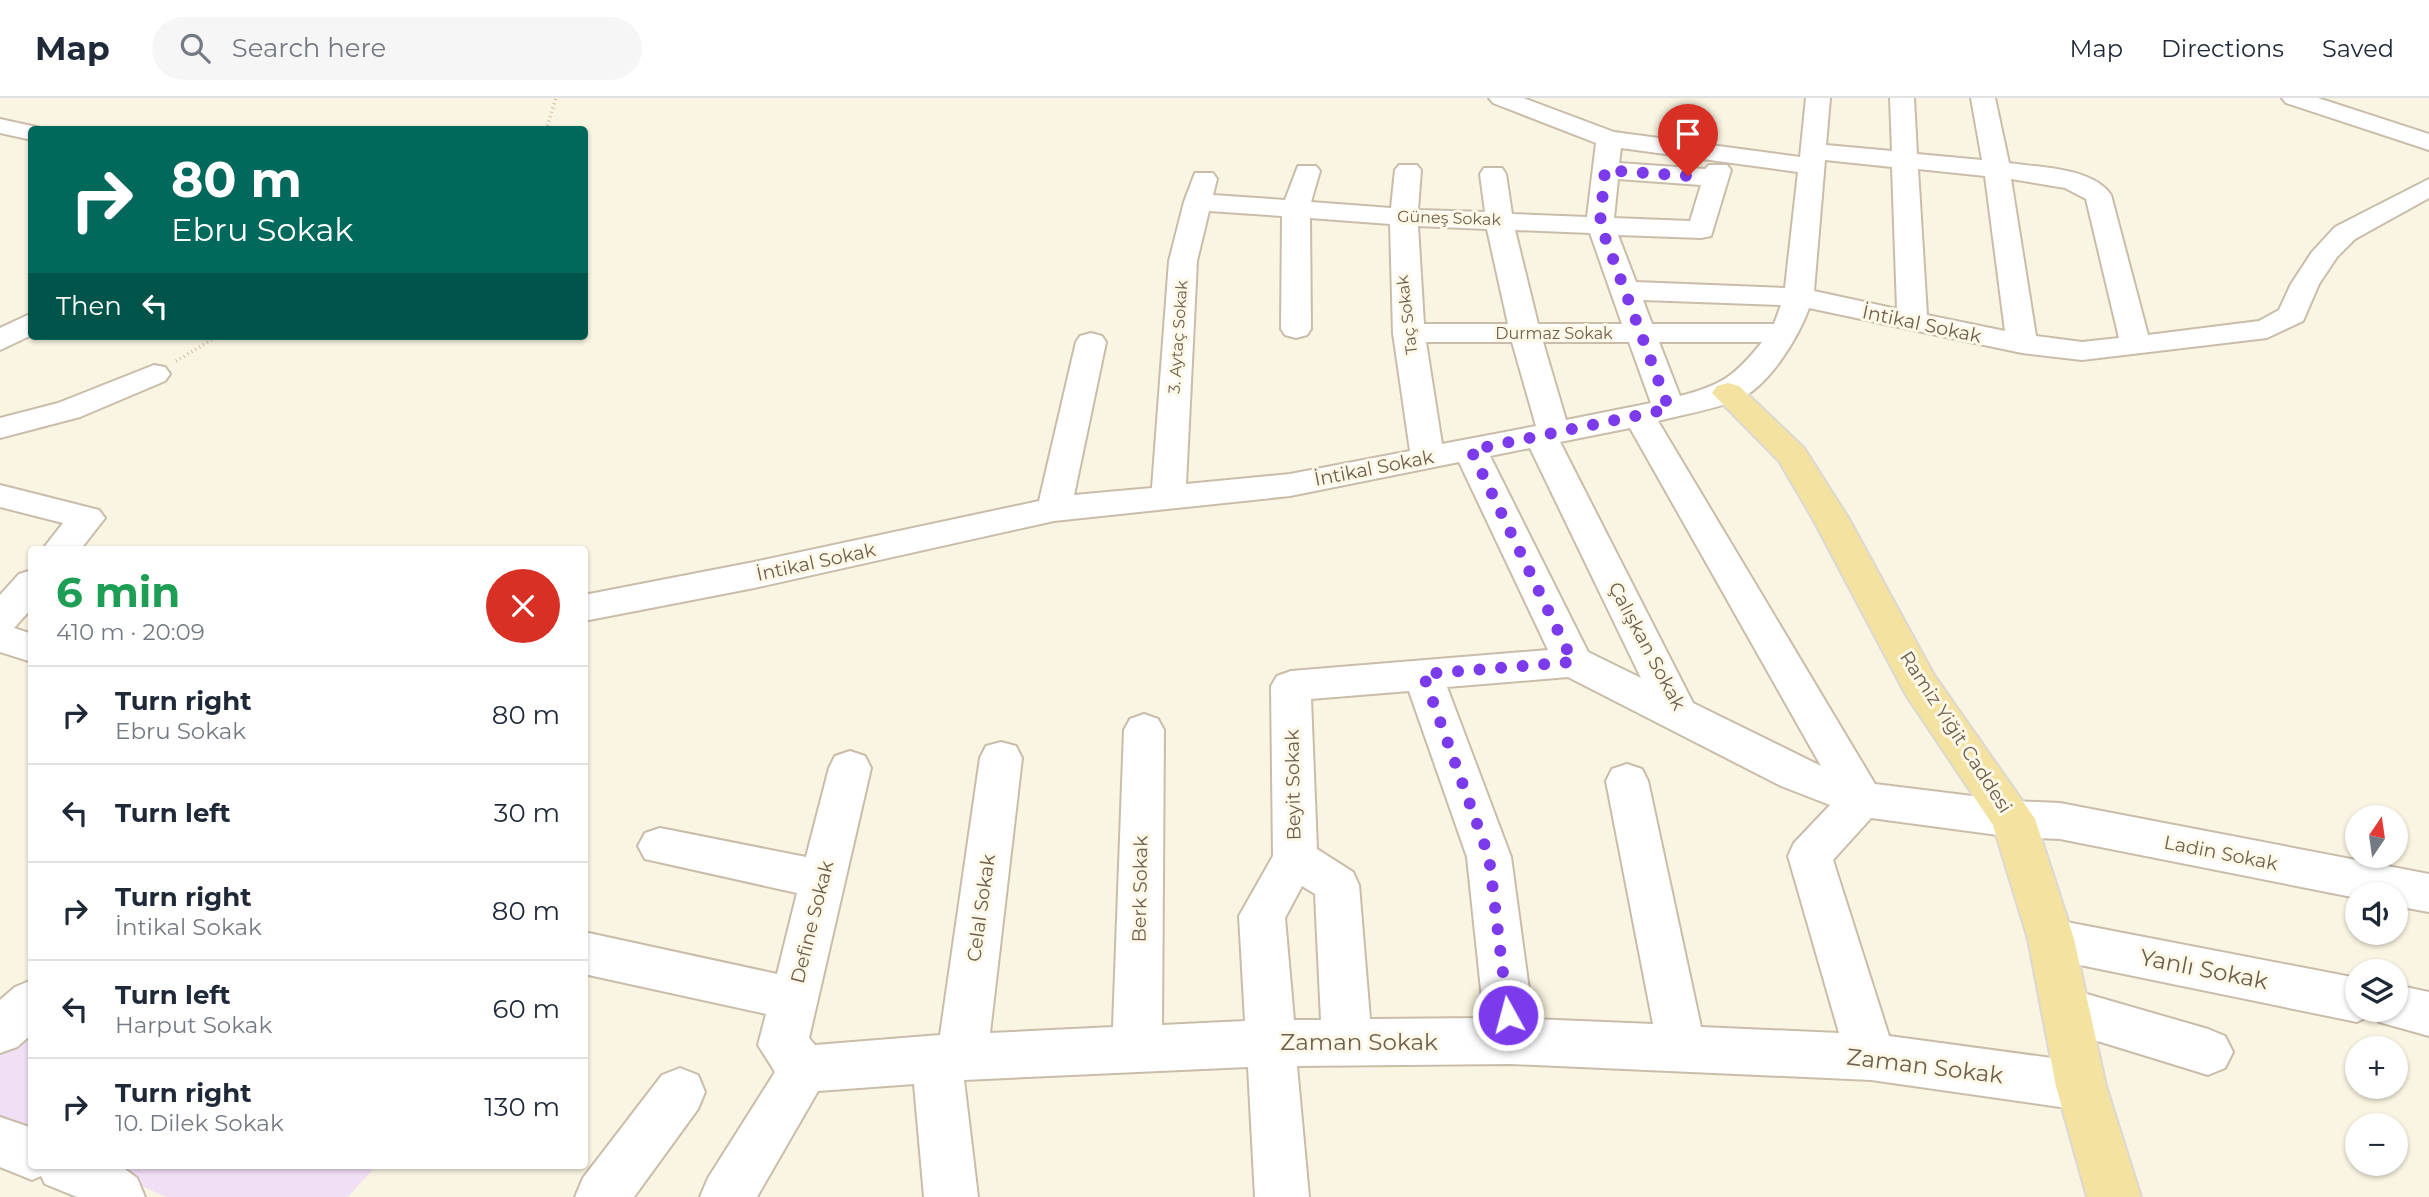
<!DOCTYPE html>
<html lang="en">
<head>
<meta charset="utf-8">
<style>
	:root { --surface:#fff; --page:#f6f6f7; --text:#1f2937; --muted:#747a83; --line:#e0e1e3 }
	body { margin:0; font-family:Montserrat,sans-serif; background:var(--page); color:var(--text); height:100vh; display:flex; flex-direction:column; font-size:26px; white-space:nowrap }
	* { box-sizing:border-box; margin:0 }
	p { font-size:23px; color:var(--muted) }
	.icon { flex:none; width:38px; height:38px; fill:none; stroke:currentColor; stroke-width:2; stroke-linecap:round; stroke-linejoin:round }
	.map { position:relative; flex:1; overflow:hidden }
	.sheet { position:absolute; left:28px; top:448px; width:560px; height:623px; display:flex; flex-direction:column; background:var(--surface); border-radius:7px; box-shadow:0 2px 5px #0004 }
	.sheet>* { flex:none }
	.banner { position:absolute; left:28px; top:28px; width:560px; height:214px; border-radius:7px; box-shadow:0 2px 5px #0004; background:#00695c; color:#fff; overflow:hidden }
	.needle { width:46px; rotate:13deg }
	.fabs { position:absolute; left:2345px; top:707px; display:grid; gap:14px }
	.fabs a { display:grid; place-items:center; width:63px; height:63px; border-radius:50%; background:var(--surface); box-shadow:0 2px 5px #0004; font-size:35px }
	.pin { position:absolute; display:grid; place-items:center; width:60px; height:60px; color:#fff; margin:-72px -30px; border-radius:50% 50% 50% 0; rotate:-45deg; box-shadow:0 0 7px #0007 }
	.pin .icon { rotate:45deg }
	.me { position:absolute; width:77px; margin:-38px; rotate:353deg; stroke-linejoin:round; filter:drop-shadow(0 0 5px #0008) }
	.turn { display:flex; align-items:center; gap:24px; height:147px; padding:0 28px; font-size:32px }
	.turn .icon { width:91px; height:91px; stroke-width:2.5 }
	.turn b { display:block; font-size:49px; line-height:60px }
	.then { display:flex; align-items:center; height:66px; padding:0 28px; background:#0003; gap:14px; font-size:26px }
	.round { display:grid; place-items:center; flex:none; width:74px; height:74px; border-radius:37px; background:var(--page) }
	.overview { display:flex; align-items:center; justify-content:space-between; height:119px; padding:0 28px }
	h1 { font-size:42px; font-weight:700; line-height:52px; color:#1e9e55 }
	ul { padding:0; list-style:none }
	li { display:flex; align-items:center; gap:21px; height:98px; padding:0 28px; border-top:2px solid var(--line) }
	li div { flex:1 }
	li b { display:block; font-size:26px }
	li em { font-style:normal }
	header { display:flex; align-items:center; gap:42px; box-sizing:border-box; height:98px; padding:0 35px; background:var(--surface); border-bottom:2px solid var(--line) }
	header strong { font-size:33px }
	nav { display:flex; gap:38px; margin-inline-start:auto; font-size:24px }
	.search { width:490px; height:63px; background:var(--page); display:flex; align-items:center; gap:18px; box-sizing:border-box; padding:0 24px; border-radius:38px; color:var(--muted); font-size:26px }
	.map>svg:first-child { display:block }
	.education { fill:#f1dff6 }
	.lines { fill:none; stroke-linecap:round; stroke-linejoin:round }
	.minor-casing { stroke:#c9bdaa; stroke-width:4 }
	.major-casing { stroke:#dcd8d4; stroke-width:4 }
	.path { stroke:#d1bca0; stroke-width:3.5; stroke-dasharray:1 3.5; stroke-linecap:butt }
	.minor { fill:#fff; fill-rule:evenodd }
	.major { fill:#f3e2a0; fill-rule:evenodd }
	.route { stroke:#7c3aed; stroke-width:12; stroke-dasharray:0 21.6 }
	.labels { text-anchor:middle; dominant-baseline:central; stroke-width:6; stroke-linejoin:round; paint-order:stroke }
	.far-street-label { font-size:16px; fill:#6f5e4b; stroke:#fdf8e8 }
	.street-label { font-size:19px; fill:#6f5e4b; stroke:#fdf8e8 }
	.near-street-label { font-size:23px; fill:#6f5e4b; stroke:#fdf8e8 }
</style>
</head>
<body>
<header>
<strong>Map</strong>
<div class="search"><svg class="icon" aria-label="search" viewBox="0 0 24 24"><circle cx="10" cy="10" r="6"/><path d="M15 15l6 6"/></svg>Search here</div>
<nav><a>Map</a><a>Directions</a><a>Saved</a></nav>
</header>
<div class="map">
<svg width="2429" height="1099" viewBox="0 0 2429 1099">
	<rect width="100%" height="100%" fill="#faf5e2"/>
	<path class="education" d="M31 928V1036L0 1022V957Z
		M98 1068H376L348 1099H166Z"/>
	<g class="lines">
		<defs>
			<path id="minor" d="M1489 0H1523L1614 34 1800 59 1806 0H1830L1826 47 1892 53 1890 0H1914L1917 56 1982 62 1971 0H1995L2009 65C2039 70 2092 69 2111 97L2148 237 2259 223 2279 212 2291 186 2312 154 2335 129 2429 81V100L2355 141 2337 159 2319 186 2303 223 2267 240 2082 262 2022 255 1809 210C1798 240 1768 290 1737 302 1712 312 1684 316 1658 323L1875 686 2013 703 2060 705 2429 776V814L2396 808V796H2357V800L2060 741 2013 739 1871 720 1833 762 1889 938 2081 964 2099 971 2106 988 2099 1005 2081 1012 1871 982 1511 966 1297 968 1309 1099H1255L1248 969 964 982 978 1099H924L914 986 818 993 757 1099H700L708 1080 775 974 758 947 766 916 584 876V834L777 876 797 795 645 761 638 748 645 735 660 730 806 759 829 670 835 658 850 653 865 658 871 670 809 940 815 947 940 937 980 660 986 648 1001 644 1016 648 1022 660 990 935 1113 929 1124 632 1130 621 1144 616 1158 621 1164 632 1162 927 1245 923 1239 818 1273 758 1271 588 1277 578 1291 573 1548 552 1459 364 1290 398 1054 423 754 490 584 523V497L754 464 1039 403 1076 244 1080 238 1091 235 1102 238 1106 244 1074 397 1152 390 1169 163 1184 104 1195 75H1213L1217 81 1213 97 1285 102 1298 68H1316L1320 73 1311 104 1391 110 1395 72 1399 67H1417L1421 72 1418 112 1485 114 1480 76 1484 70H1502L1506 76 1512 116 1587 119 1596 45 1493 5ZM1621 50 1798 74 1785 190 1636 184 1618 137 1701 140 1711 138 1731 72 1727 67H1709L1705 71 1619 65ZM1825 62 1892 69 1897 211 1814 193ZM1918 71 1985 78 2005 233 1927 217ZM1618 81 1701 87 1690 123 1614 120ZM2011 81 2065 90 2086 101 2119 240 2082 244 2036 238ZM1209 113 1282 118 1281 231 1285 237 1296 240 1307 237 1311 231 1310 120 1390 126 1393 235 1410 353 1290 376 1186 386 1197 163ZM1418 128 1487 131 1508 226H1424ZM1515 132 1590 135 1622 226H1538ZM1643 202 1781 207 1774 226H1652ZM1426 244H1512L1536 328 1442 346ZM1543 244H1629L1651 305 1566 322ZM1659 244H1762C1735 278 1722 287 1680 298ZM1630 330 1821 668 1693 605 1560 344ZM1530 350 1641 580 1588 554 1490 358ZM1568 579 1781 688 1830 707 1794 745 1788 758 1839 935 1701 929 1648 683 1642 671 1627 666 1612 671 1606 683 1653 926 1533 921 1511 759 1447 589ZM1409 593 1467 759 1484 920 1370 921 1359 787 1353 774 1317 751 1311 601ZM1302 788 1315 796 1321 922H1294L1285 820Z
				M2282 0H2318L2429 36V52L2286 5Z
				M0 21 41 30 42 32H32V42L0 35Z
				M32 215V237L0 252V230Z
				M154 267 165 269 170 276 165 283 80 319 0 340V320L58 305Z
				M0 387 99 412 105 420 80 452H42L63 425 0 409Z
				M32 472V510L14 530 32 536V564L0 554V497L19 476Z
				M2051 821 2357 880V912H2396V887L2429 894V938L2379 924 2375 915 2357 924 2051 861 2035 855 2028 841 2035 827Z
				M32 882V936L17 949 0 955V902L15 889Z
				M2066 890 2208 931 2225 938 2233 954 2225 970 2208 977 2049 928 2042 912 2049 896Z
				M680 970 698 977 705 994 698 1011 634 1099H575L583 1080 662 977Z
				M0 1019 32 1030V1068H121L137 1080 145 1099H77L45 1086 41 1078 32 1082 0 1069Z"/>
			<path id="major" d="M1728 285 1739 288 1804 350 1849 421 1934 577 2035 721 2074 841 2106 988 2141 1099H2087L2056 988 2028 841 1993 727 1906 597 1813 421 1779 363 1712 295 1717 288Z"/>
		</defs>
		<use href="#minor" class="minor-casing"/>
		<use href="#major" class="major-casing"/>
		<path class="path" d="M546 32 556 0
			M176 263 218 238"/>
		<use href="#minor" class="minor"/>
		<use href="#major" class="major"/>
	</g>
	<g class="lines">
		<path class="route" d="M1508 917 1489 759 1423 576 1573 564 1471 352 1669 311 1600 126 1605 72 1688 78"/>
	</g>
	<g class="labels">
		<g class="far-street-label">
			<text transform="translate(1449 120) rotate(2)">Güneş Sokak</text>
			<text transform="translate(1407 217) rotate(-97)">Taç Sokak</text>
			<text x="1554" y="235">Durmaz Sokak</text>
			<text transform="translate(1178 239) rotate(-86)">3. Aytaç Sokak</text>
		</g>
		<g class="street-label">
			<text transform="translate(1922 226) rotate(12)">İntikal Sokak</text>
			<text transform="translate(1374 370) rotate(-11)">İntikal Sokak</text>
			<text transform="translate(816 464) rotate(-12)">İntikal Sokak</text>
			<text transform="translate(1647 548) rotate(62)">Çalışkan Sokak</text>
			<text transform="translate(1956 634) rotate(57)">Ramiz Yiğit Caddesi</text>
			<text transform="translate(1293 687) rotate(-91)">Beyit Sokak</text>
			<text transform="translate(2221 755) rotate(11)">Ladin Sokak</text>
			<text transform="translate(1140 791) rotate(-89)">Berk Sokak</text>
			<text transform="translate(981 810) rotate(-82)">Celal Sokak</text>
			<text transform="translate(812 824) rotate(-76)">Define Sokak</text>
		</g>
		<g class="near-street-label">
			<text transform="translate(2204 871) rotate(11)">Yanlı Sokak</text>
			<text x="1359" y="944">Zaman Sokak</text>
			<text transform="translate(1925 968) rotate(7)">Zaman Sokak</text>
		</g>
	</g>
</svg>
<div class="fabs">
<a><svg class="needle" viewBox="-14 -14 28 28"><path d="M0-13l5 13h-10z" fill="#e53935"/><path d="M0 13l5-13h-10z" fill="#747a83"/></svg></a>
<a><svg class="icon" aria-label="sound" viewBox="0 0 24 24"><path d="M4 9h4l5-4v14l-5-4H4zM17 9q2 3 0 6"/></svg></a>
<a><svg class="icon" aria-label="layers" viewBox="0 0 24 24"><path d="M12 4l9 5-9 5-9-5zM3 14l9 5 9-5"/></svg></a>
<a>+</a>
<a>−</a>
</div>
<div class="pin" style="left:1688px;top:78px;background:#d93025"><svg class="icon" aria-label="arrive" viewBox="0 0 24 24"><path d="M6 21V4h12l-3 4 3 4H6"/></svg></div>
<svg class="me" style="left:1508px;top:917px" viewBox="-20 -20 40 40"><circle r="17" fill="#7c3aed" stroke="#fff" stroke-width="3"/><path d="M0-11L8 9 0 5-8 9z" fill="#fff"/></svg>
<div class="banner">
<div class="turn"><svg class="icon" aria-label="right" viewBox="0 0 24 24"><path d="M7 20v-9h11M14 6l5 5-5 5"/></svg><div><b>80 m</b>Ebru Sokak</div></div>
<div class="then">Then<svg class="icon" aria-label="left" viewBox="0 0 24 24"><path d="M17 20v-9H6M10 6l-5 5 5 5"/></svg></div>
</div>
<section class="sheet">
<div class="overview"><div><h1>6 min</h1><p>410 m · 20:09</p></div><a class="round" style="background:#d93025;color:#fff"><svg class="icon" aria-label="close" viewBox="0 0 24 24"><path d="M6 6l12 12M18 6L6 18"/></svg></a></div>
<ul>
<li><svg class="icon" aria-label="right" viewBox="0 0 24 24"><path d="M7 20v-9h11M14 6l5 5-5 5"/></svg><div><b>Turn right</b><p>Ebru Sokak</p></div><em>80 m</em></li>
<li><svg class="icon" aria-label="left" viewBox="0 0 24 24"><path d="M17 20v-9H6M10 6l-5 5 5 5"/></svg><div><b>Turn left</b></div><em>30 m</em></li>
<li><svg class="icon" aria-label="right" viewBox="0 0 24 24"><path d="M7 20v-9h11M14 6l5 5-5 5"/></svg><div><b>Turn right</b><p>İntikal Sokak</p></div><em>80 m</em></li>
<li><svg class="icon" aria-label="left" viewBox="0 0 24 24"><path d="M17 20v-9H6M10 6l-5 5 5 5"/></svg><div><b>Turn left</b><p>Harput Sokak</p></div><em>60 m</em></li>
<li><svg class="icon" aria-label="right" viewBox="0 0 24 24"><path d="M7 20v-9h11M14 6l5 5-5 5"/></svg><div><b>Turn right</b><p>10. Dilek Sokak</p></div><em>130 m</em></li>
</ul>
</section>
</div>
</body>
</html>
